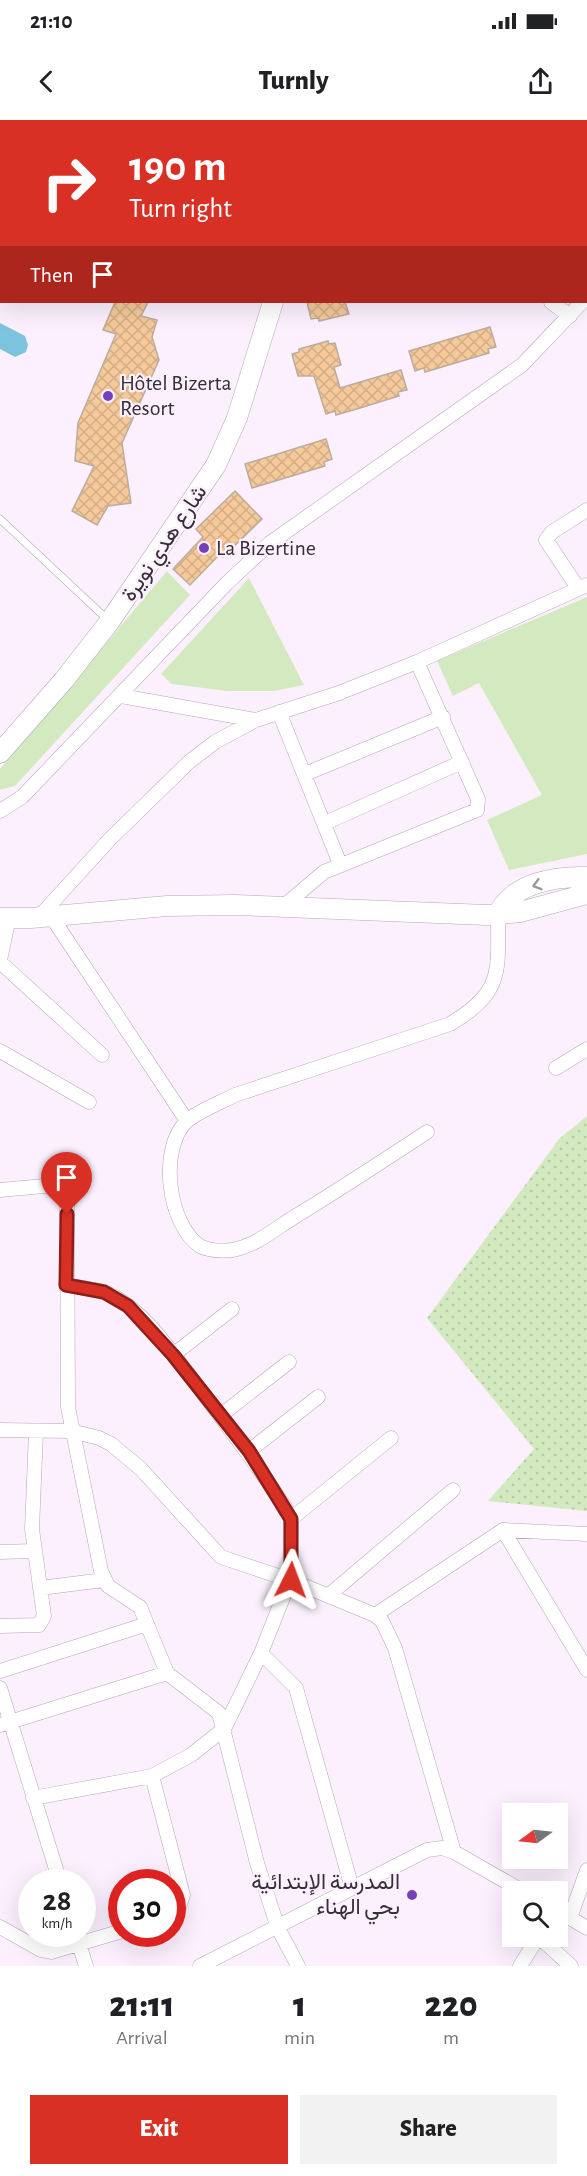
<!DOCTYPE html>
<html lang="en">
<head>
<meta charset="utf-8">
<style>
	:root { --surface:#fff; --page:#f2f2f2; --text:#202124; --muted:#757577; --accent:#d93025 }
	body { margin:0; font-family:"Alegreya Sans",Vazirmatn,sans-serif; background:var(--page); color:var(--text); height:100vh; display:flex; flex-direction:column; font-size:22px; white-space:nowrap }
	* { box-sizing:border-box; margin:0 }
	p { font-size:20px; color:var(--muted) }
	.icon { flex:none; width:33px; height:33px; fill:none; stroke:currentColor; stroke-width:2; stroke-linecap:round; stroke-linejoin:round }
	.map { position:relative; height:1846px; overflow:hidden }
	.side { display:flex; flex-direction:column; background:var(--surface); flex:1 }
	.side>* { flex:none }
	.top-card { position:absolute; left:0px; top:0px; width:588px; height:183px; box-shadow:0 6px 24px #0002; background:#d93025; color:#fff; overflow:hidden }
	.needle { width:39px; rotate:255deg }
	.controls { position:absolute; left:502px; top:1683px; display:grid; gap:12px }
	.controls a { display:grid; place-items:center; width:66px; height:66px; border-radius:0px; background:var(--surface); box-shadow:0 6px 24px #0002; font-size:30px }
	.speed { position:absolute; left:18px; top:1749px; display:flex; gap:12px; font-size:30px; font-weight:700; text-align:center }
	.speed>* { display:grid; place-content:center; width:78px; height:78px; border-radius:50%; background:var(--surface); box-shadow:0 6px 24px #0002; line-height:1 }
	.speed small { font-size:15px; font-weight:400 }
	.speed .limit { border:9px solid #d22; background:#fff; color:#111 }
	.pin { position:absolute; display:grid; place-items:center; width:51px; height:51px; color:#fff; margin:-62px -26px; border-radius:50% 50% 50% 0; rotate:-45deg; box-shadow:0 0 6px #0007 }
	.pin .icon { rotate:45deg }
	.me { position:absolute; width:66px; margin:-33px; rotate:3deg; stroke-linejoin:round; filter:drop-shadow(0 0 4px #0008) }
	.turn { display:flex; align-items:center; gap:21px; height:126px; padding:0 30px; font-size:27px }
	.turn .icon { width:78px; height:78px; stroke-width:2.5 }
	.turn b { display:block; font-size:42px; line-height:51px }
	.then { display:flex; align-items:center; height:57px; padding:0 30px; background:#0003; gap:12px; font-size:22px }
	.eta { display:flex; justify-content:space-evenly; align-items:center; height:102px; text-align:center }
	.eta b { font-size:36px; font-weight:800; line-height:42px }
	.action { display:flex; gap:12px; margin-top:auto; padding:12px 30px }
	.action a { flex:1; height:69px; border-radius:0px; background:var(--accent); color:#fff; font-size:24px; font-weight:800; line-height:69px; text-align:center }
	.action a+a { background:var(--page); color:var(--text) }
	.status { display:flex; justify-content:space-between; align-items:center; height:42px; padding:0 30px; background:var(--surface); direction:ltr }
	.status svg { height:16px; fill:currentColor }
	header { display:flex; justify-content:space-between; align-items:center; height:78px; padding:0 30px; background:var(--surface); font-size:27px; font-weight:800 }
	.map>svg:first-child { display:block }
	.grass { fill:#d3eac0 }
	.park { fill:url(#park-dots) }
	.water { fill:#7ec3de }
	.building { fill:url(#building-cross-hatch); stroke:#baada0; stroke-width:1.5 }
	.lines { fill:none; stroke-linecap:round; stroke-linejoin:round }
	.lane-casing { stroke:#b4a8b6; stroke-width:8 }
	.street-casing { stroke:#b4a8b6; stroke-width:15 }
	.secondary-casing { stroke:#b4a8b6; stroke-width:21 }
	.lane { stroke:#fff; stroke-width:7 }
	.street { stroke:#fff; stroke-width:14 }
	.secondary { stroke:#fff; stroke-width:20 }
	.oneway { stroke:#9a989a }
	.route-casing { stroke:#8d1f18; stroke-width:15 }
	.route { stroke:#d93025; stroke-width:10 }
	.poi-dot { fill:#7441b8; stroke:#fcf0fe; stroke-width:2 }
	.labels { text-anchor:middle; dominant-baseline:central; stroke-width:4.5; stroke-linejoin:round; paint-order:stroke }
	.poi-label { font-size:22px; fill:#343035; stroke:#fcf0fe; text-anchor:start }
	.street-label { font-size:22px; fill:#343035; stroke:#fcf0fe }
</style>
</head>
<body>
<div class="status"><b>21:10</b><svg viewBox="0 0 49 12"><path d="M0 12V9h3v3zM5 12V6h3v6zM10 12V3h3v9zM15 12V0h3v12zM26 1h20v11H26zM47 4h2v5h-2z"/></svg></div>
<header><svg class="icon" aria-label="back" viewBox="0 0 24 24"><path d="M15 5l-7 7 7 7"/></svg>Turnly<svg class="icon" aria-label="share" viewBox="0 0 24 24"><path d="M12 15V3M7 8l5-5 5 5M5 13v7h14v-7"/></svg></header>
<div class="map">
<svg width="587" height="1846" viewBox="0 0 587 1846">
	<defs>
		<pattern id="park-dots" width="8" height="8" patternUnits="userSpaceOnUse" patternTransform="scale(1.5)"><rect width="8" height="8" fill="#d3eac0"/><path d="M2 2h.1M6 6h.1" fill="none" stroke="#b6c9a6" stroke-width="1.8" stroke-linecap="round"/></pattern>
		<pattern id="building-cross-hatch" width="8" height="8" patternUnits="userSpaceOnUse" patternTransform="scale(1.5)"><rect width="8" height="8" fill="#f5c99a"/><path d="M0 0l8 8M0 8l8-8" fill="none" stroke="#d3ad85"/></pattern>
	</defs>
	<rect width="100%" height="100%" fill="#fcf0fe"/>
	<path class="grass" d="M122 0H286L124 2Z
		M167 451 190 475 15 666 0 670V649Z
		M249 458 304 565 274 571H227L172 564 161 554Z
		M587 477V734L509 750 487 700 542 675 479 563 453 576 437 541Z"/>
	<path class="park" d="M587 996V1391L488 1381 534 1329 427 1198 559 1019Z"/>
	<path class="water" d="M0 203 25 216 28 225 26 232 15 237 0 229Z"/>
	<path class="building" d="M115 182H148L141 196 157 200 152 217 159 240 122 323 131 383 108 386 97 405 72 391 94 346 75 341 78 303 116 214 103 210Z
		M307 182H345L349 194 319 201 318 198 311 199Z
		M490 207 496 227 488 229 489 233 425 252 424 248 415 251 409 231Z
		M328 221 329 224 335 223 341 245 334 247 340 268 401 250 407 270 398 272 399 276 360 288 336 295 335 291 326 294 314 256H298L292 234 299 232V229Z
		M326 319 332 339 324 342 325 346 252 368 245 344Z
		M235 371 262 399 223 437 220 434 190 465 173 449 203 417 196 409Z"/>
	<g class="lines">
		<defs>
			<path id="lane" d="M0 399 108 500"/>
			<path id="street" d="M563 2 564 0
				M551 182 570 196
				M578 468 546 420 552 412 587 390
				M121 576 256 600
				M279 592 340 744
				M305 654 443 597
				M0 691 22 677 227 463 270 423 522 245 582 182
				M325 703 462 642
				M285 785 324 752 477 690 478 679 417 542
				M51 796 187 1001
				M39 797 110 719 189 642 215 622 256 600 339 573 417 542 587 465
				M0 840 9 797
				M0 842 102 935
				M0 931 89 982
				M556 948 587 929
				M427 1012C383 1041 340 1069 296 1096 276 1108 256 1126 232 1130 222 1131 209 1131 200 1126 168 1105 158 1028 187 1001 200 990 220 983 235 975L450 904C504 872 498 851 498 794
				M0 1070 55 1065 67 1074 68 1287 101 1451 108 1466 140 1487 167 1553 219 1593 257 1743 278 1808 298 1846
				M173 1235 232 1189
				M220 1296 289 1242
				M0 1310 71 1311 99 1318 111 1324 141 1349 221 1437 290 1460 375 1495 382 1501 395 1528 454 1732
				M249 1331 318 1277
				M291 1399 391 1318
				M503 1410 587 1550
				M0 1432 34 1431
				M40 1468 104 1460
				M329 1475 453 1370
				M375 1495 503 1410 587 1414
				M0 1506 39 1505 44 1496 32 1409 36 1312
				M261 1533 296 1568 352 1768
				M0 1551 147 1504
				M0 1568 60 1762
				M0 1605 167 1553
				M152 1656 183 1775 178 1791 172 1793
				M33 1678 152 1656 191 1635 224 1609 261 1533 290 1460 291 1399 287 1390C257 1344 226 1304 193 1260 171 1232 147 1195 115 1177 100 1169 82 1168 66 1165
				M558 1791 587 1808
				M570 1798 587 1750
				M0 1807 41 1830 51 1832 122 1811
				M76 1814 86 1846
				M539 1817 571 1846
				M200 1846 427 1730 442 1728 454 1732 524 1772
				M520 1846 539 1816"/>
			<path id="secondary" d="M316 2V0
				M0 633 64 560 110 501 216 345 237 298 273 182
				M498 794C513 763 555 756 587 757
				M0 798H31L167 786 235 785 487 795 520 792 587 774"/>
		</defs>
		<use href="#lane" class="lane-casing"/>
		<use href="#street" class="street-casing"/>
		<use href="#secondary" class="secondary-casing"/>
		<use href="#lane" class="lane"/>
		<use href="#street" class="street"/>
		<use href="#secondary" class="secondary"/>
	</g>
	<defs><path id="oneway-chevron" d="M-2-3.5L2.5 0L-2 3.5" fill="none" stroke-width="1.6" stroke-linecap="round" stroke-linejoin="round" transform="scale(1.5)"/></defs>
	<use class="oneway" href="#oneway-chevron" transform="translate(537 765) rotate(164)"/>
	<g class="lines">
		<defs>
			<path id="route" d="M67 1094 66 1165 104 1172 128 1186 173 1235 249 1331 291 1399V1460"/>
		</defs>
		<use href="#route" class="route-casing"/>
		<use href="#route" class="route"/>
	</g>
	<g class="poi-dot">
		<circle cx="108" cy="276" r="6"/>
		<circle cx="204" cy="428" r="6"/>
		<circle cx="412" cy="1775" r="6"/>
	</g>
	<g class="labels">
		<g class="poi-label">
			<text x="120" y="263">Hôtel Bizerta<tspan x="120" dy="25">Resort</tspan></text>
			<text x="216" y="428">La Bizertine</text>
			<text x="400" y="1762" text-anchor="end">المدرسة الإبتدائية<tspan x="400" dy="25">بحي الهناء</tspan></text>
		</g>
		<g class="street-label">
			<text transform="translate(164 423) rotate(-56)">شارع هدي نويرة</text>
		</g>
	</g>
</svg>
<div class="controls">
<a><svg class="needle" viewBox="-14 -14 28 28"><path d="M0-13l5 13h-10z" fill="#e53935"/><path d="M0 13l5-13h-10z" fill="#757577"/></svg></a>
<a><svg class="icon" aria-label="search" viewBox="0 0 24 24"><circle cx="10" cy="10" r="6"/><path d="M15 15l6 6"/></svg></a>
</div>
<div class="speed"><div>28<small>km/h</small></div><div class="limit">30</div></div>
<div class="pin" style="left:67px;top:1094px;background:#d93025"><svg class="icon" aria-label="arrive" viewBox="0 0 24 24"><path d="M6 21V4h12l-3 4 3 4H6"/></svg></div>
<svg class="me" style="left:291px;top:1460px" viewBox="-20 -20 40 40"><path d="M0-17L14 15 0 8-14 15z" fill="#d93025" stroke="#fff" stroke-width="4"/></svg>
<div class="top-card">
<div class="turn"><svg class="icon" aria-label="right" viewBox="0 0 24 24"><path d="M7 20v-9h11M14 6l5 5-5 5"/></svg><div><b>190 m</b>Turn right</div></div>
<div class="then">Then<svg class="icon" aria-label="arrive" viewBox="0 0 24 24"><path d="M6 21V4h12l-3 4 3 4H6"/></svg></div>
</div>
</div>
<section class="side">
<div class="eta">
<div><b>21:11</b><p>Arrival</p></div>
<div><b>1</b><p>min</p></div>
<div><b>220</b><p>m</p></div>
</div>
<div class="action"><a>Exit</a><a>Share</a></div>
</section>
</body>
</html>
